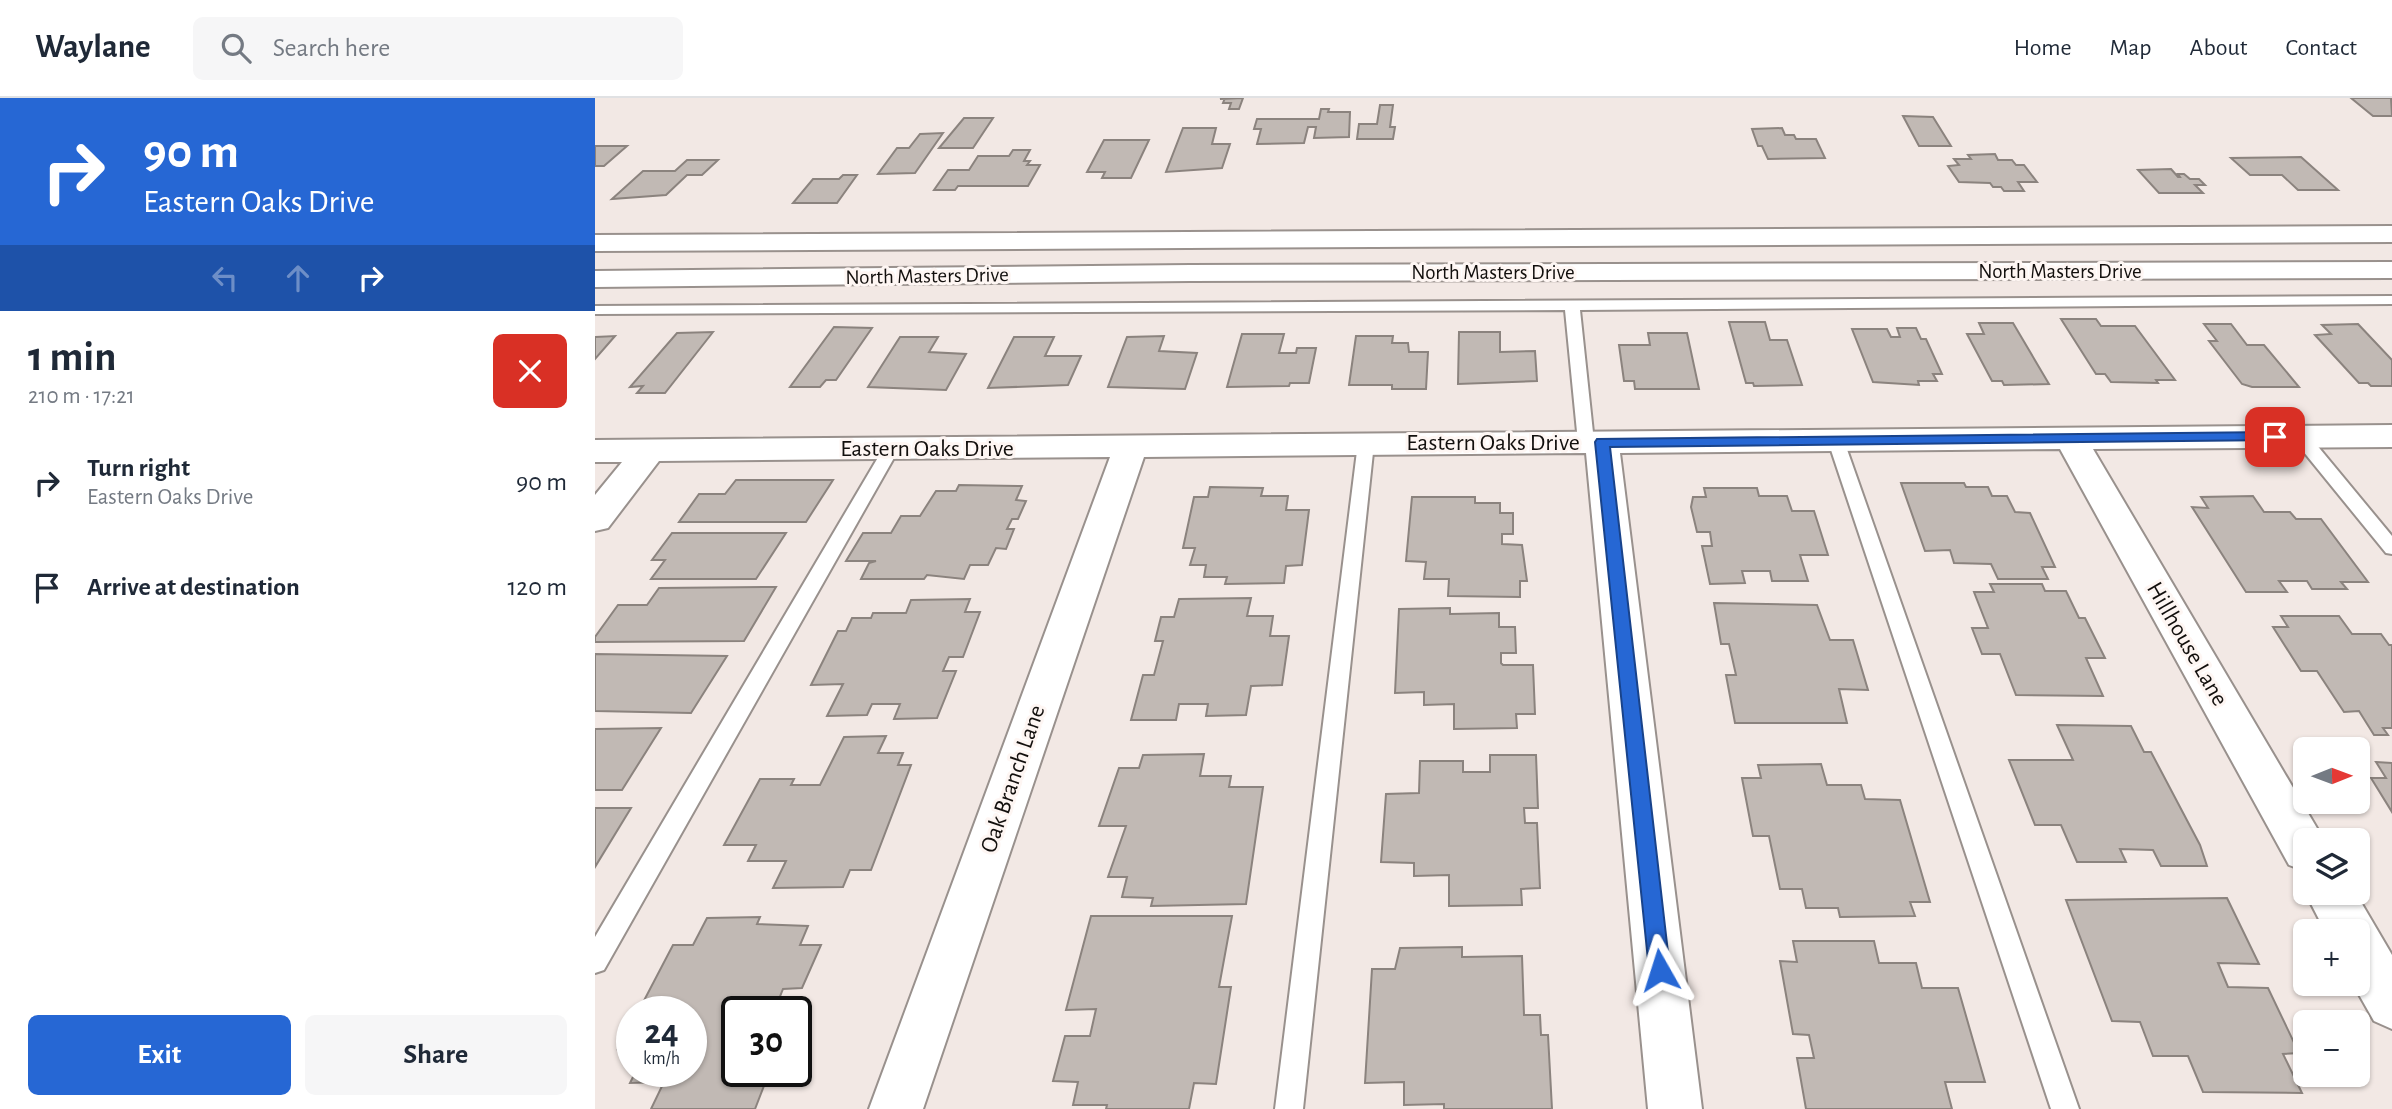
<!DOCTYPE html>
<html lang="en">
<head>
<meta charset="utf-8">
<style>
	:root { --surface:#fff; --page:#f6f6f7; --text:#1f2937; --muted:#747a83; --line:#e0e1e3; --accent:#2667d4 }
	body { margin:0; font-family:"Alegreya Sans",sans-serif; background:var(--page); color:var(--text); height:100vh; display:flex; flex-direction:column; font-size:26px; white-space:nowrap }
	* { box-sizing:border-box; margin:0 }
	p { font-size:23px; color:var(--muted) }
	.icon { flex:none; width:38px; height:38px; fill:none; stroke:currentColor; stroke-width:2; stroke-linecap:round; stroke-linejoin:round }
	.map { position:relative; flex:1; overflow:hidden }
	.side { display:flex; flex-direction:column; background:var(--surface); width:595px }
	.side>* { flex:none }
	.top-card { background:#2667d4; color:#fff; overflow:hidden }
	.needle { width:46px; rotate:89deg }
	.tools { position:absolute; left:1698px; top:639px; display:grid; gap:14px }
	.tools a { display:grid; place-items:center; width:77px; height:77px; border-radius:10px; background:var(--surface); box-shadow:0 2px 5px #0004; font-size:35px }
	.speed { position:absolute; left:21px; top:898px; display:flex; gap:14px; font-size:35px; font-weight:700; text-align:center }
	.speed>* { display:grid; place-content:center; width:91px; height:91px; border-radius:50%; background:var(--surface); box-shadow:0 2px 5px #0004; line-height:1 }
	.speed small { font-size:18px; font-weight:400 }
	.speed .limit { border:4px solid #111; border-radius:10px; background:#fff; color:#111 }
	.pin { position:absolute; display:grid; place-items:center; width:60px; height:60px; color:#fff; margin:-30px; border-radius:14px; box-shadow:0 4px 10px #0006 }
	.me { position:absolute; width:77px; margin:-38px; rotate:354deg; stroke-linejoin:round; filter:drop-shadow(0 0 5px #0008) }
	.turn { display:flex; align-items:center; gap:24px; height:147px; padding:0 28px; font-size:32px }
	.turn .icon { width:91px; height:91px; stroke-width:2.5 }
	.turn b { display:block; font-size:49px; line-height:60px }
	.lanes { display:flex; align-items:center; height:66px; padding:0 28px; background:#0003; justify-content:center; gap:35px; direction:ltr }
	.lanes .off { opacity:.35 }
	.round { display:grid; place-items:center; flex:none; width:74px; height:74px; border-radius:10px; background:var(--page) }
	.headline { display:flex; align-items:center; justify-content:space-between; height:119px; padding:0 28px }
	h1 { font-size:42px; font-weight:600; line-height:52px }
	.cta { display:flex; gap:14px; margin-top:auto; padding:14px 28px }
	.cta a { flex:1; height:80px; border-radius:10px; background:var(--accent); color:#fff; font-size:28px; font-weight:600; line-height:80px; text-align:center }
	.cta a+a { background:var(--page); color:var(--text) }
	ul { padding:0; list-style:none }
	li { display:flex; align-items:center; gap:21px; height:105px; padding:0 28px }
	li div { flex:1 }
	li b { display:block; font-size:26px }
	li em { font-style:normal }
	header { display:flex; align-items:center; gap:42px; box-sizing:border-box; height:98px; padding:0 35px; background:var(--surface); border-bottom:2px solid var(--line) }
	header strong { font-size:33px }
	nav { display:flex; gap:38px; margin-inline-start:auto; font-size:24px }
	.search { width:490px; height:63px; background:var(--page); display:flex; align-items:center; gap:18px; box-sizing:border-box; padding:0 24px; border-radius:10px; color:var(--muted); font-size:26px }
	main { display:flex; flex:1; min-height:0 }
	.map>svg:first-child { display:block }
	.building { fill:#c1b9b4; stroke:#8b837e; stroke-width:2 }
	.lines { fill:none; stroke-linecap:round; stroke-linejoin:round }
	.service-casing { stroke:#99918d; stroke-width:4 }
	.minor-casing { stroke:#99918d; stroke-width:4 }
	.secondary-casing { stroke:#99918d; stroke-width:4 }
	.service { fill:#fff; fill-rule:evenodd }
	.minor { fill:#fff; fill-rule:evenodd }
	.secondary { fill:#fff; fill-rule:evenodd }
	.route { fill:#2667d4; stroke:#19438a; stroke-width:2 }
	.labels { text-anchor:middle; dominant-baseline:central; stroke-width:6; stroke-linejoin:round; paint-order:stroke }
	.far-street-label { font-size:21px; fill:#120f0d; stroke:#fef6f3 }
	.street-label { font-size:24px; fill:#120f0d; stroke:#fef6f3 }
</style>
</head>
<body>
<header>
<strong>Waylane</strong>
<div class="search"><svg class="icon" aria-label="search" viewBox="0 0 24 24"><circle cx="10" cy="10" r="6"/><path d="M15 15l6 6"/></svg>Search here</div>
<nav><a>Home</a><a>Map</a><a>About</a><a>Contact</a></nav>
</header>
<main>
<section class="side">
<div class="top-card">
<div class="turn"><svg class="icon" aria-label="right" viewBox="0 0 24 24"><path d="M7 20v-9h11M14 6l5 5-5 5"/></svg><div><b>90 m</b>Eastern Oaks Drive</div></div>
<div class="lanes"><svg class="icon off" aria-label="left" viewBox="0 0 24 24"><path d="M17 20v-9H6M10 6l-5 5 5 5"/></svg><svg class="icon off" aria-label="ahead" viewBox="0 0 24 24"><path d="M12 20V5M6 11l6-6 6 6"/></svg><svg class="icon" aria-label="right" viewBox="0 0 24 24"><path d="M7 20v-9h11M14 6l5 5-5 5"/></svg></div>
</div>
<div class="headline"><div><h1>1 min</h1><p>210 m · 17:21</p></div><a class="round" style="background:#d93025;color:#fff"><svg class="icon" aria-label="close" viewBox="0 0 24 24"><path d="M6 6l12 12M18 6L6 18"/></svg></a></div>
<ul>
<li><svg class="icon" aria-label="right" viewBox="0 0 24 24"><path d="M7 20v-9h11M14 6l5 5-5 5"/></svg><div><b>Turn right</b><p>Eastern Oaks Drive</p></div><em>90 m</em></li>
<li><svg class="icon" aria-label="arrive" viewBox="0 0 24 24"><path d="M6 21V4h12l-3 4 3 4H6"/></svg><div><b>Arrive at destination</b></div><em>120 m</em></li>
</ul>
<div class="cta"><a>Exit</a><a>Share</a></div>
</section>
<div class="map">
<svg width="1797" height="1011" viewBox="0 0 1797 1011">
	<rect width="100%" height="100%" fill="#f2e8e4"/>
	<path class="building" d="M630 0 625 1 648 0 644 11H634L636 5H628Z
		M1756 0H1796L1797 18H1778Z
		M785 7H798L795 29H800L798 41H762L764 26H782Z
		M726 11H734L733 14H755L754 39 719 40 721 29H713L709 45 662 46 666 31H659L662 21H724Z
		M1308 18 1338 19 1356 48H1324Z
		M369 20H398L378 50H344Z
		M588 30H621L617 46H635L627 70 571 74Z
		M1187 30 1190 37H1199L1201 41H1221L1230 60 1173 61 1167 48H1163L1157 31Z
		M348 35 320 75 283 76 302 50H314L325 36Z
		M509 42H554L536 80H507L510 74H492Z
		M0 48H32L9 68H0Z
		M418 52H435L429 63H435L432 67H445L433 88H363L360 92H339L353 72H374L383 58H414Z
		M1400 56 1403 62H1417L1421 67H1429L1442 84H1423L1429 93H1409L1406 89H1398L1395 85 1364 84 1353 68 1364 67 1359 61H1376L1373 57Z
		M1706 59 1743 92H1703L1687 77H1655L1636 60Z
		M92 62H123L107 77H92L71 97 17 101 48 73H80Z
		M1576 71 1583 79H1585L1583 76H1589L1595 81H1604L1610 87H1600L1608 95H1564L1543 72Z
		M248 77H262L242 105H198L218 81H244Z
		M1466 221H1501L1506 228H1540L1580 282H1561L1563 285 1516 284 1510 276H1501Z
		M1134 224H1170L1175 242H1192L1207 287 1159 288 1158 285H1151Z
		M1384 225H1418L1454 286 1409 287 1407 283H1397L1372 236H1389Z
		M1609 226H1636L1652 247H1669L1704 289H1657L1647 286 1614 243H1622Z
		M1763 226 1797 262V288H1776L1773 285H1764L1720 237 1736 236 1727 227Z
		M239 229 277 230 241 282H231L225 289H195Z
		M1302 230H1321L1326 241H1331L1347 276H1338L1342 283H1323L1324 287 1278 284 1257 231H1292L1296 239H1305Z
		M118 234 70 295H42L48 288 35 289 82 235Z
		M864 234H905V254L940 253 942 283 863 286Z
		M1053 235H1092L1104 291H1040L1039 283H1029L1024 247H1055Z
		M647 236H689L684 255H701L702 250H721L714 285H695L694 288 632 289Z
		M20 238 0 261V239Z
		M569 238 564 253 602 255 590 291 513 289 532 239Z
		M761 238H798L797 245H813L814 254H833L831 291H797V287H754Z
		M305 239H343L334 254 371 256 351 292 273 289Z
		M419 239H459L450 258H486L473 287 393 290Z
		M141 382H238L211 424H84L104 396H130Z
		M1306 385H1369L1371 389H1393L1397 398H1412L1420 414 1435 415 1460 469H1447L1453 481H1403L1396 466 1359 465 1355 452 1330 453Z
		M364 387 427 388 421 402 431 403 423 421H417L412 431H419L411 451 401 450 393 467H375L369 481 332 477 329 481H266L274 465 281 463H251L268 435H296L306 418H325L341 393H361Z
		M615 389 668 390 666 398H693L691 412H714L707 467 691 468 689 485 630 486 632 479H609L611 467H595L600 450H588L599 399H613Z
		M1109 390H1162L1164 398H1192L1197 413H1219L1233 457H1205L1213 483H1177L1175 473H1147L1150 485 1115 486 1107 448H1117L1115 434H1102L1096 409 1098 399H1111Z
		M1658 398 1669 414H1695L1701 421H1726L1773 484H1746L1752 491H1717L1712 483H1684L1692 494H1651L1597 409 1613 410 1606 399Z
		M817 399H880V405H905V415H918V436H907V446L927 447 932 483H925V499L853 498 854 481H829L831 464 811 463Z
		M77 435H191L161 481H56L70 462H57Z
		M1395 486H1447L1450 493H1471L1484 520H1490L1510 560H1491L1508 598 1421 597 1405 556H1387L1377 530H1393L1379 494H1399Z
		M181 489 149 543 0 544V539L23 507H52L64 490Z
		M656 500 652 518H678L675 538H694L687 587 656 588 651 617 611 618 613 606H584L581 622H536L548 577H559L568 543H560L566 519H579L584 501Z
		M375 501 370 514H385L368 559H354L348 573H361L342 620 299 621 305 606H277L272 617 232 618 248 586 216 587 243 533H251L257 520H276L278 515H311L316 502Z
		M1119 505 1222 507 1235 542H1258L1273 592 1244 591 1252 625H1140L1131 577H1141L1134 546H1126Z
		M855 510V516L904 515V529H920L921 555H906V565L908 567H938L940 616H921L922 630 859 631V606L829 607V594L800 595 804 511Z
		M1686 518H1744L1757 536H1786L1794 547H1797V630H1788L1793 637H1779L1764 613 1749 614 1722 573H1706L1678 529H1693Z
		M0 556 132 558 96 615 0 613Z
		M1462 627 1536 628 1549 654H1556L1605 747 1612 768H1566L1558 752 1525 751 1531 764H1482L1466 727H1440L1414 662H1478Z
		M66 630 27 692H0V631Z
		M291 638 283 655H308L303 667H316L276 772H255L248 789 178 790 191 763H153L161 747H129L165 681H199L196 687H225L249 639Z
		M609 656 605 678H636L634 689H668L651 806 556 808 558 800 527 799 532 779H513L531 728H504L524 670H544L548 657Z
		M895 657H941L943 710H929L930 725H942L945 790 926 791 927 807 854 808V777L819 778V765L786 764 791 696 824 695 825 663H868V674H895Z
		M1781 664 1797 665V714L1776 680H1791Z
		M1226 666 1232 687H1266L1270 701 1305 702 1335 804H1315L1320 818 1245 819 1243 810H1211L1207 791H1185L1174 738H1158L1147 680H1166L1163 667Z
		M0 710H36L0 769Z
		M1632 800 1664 866 1623 865 1633 889 1673 890 1704 955 1688 956 1707 995 1608 994 1593 958H1558L1545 924 1517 923 1471 802Z
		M496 818H637L624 889H636L621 986 599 985 594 1011H511L512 1007H478L483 984 458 983 470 938H495L501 911 471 912Z
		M165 819 162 826 213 828 205 847H226L207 890 188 891 180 911H208L201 932V914H142V973H189L187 980H172L160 1011H56L69 984 35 985 41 973H96V914H43L78 847H98L112 820Z
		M1198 843H1279L1284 865H1321L1327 890H1363L1390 984H1350L1357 1011H1211L1202 960H1219L1214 937 1198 936 1185 863 1202 864Z
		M867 849V859L927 858 929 917H945L946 937H953L957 1011H849V1006L809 1007V984L770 985 777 871H800L805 850Z
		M37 925V950L23 951Z"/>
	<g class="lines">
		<defs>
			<path id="service" d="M1797 198V206L985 212 999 344 991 349 983 344 970 212 0 216V208Z
				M1705 333 1711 334 1797 438V456L1791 455 1699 342 1697 338Z
				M1241 338 1249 343 1484 1011H1456L1233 343Z
				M771 340 779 345 708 1011H680L763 345Z
				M296 346 304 351 9 872 0 875V839L288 351Z"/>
			<path id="minor" d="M1797 327V349L1498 351 1726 737 1729 742H1710V773L1694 767 1465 351 1025 355 1107 1011H1053L991 355 549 359 328 1011H274L515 359 64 363 13 430 0 433V397L27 364H0V342Z
				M1710 794H1760L1797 857V931L1779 923 1758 886H1762V833H1730Z"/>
			<path id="secondary" d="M1797 128V144L0 153V137Z
				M1797 164V180L595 183 0 189V173L595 167Z"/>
		</defs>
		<use href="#service" class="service-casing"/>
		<use href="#minor" class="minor-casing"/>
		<use href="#secondary" class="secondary-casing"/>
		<use href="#service" class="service"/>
		<use href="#minor" class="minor"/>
		<use href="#secondary" class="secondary"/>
	</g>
	<path class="route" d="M1680 334 1685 336V342L1015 349 1075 872 1072 879 1065 882 1057 879 1054 872 1000 344 1002 341Z"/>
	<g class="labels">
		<g class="far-street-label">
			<text x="1465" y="173">North Masters Drive</text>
			<text x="898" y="174">North Masters Drive</text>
			<text transform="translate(332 178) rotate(-1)">North Masters Drive</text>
		</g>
		<g class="street-label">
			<text x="898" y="345">Eastern Oaks Drive</text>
			<text x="332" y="351">Eastern Oaks Drive</text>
			<text transform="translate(1592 546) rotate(60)">Hillhouse Lane</text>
			<text transform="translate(418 681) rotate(-71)">Oak Branch Lane</text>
		</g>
	</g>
</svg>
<div class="tools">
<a><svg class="needle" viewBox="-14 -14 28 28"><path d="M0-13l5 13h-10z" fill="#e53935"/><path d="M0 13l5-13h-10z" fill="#747a83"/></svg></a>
<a><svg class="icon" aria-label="layers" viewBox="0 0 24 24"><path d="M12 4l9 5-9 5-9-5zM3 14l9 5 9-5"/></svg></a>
<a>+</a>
<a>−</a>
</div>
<div class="speed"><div>24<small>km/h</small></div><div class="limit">30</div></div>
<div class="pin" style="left:1680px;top:339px;background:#d93025"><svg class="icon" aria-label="arrive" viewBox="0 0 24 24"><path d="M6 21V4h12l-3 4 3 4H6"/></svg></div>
<svg class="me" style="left:1065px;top:872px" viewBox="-20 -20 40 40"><path d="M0-17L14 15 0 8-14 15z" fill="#2667d4" stroke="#fff" stroke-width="4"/></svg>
</div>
</main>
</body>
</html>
